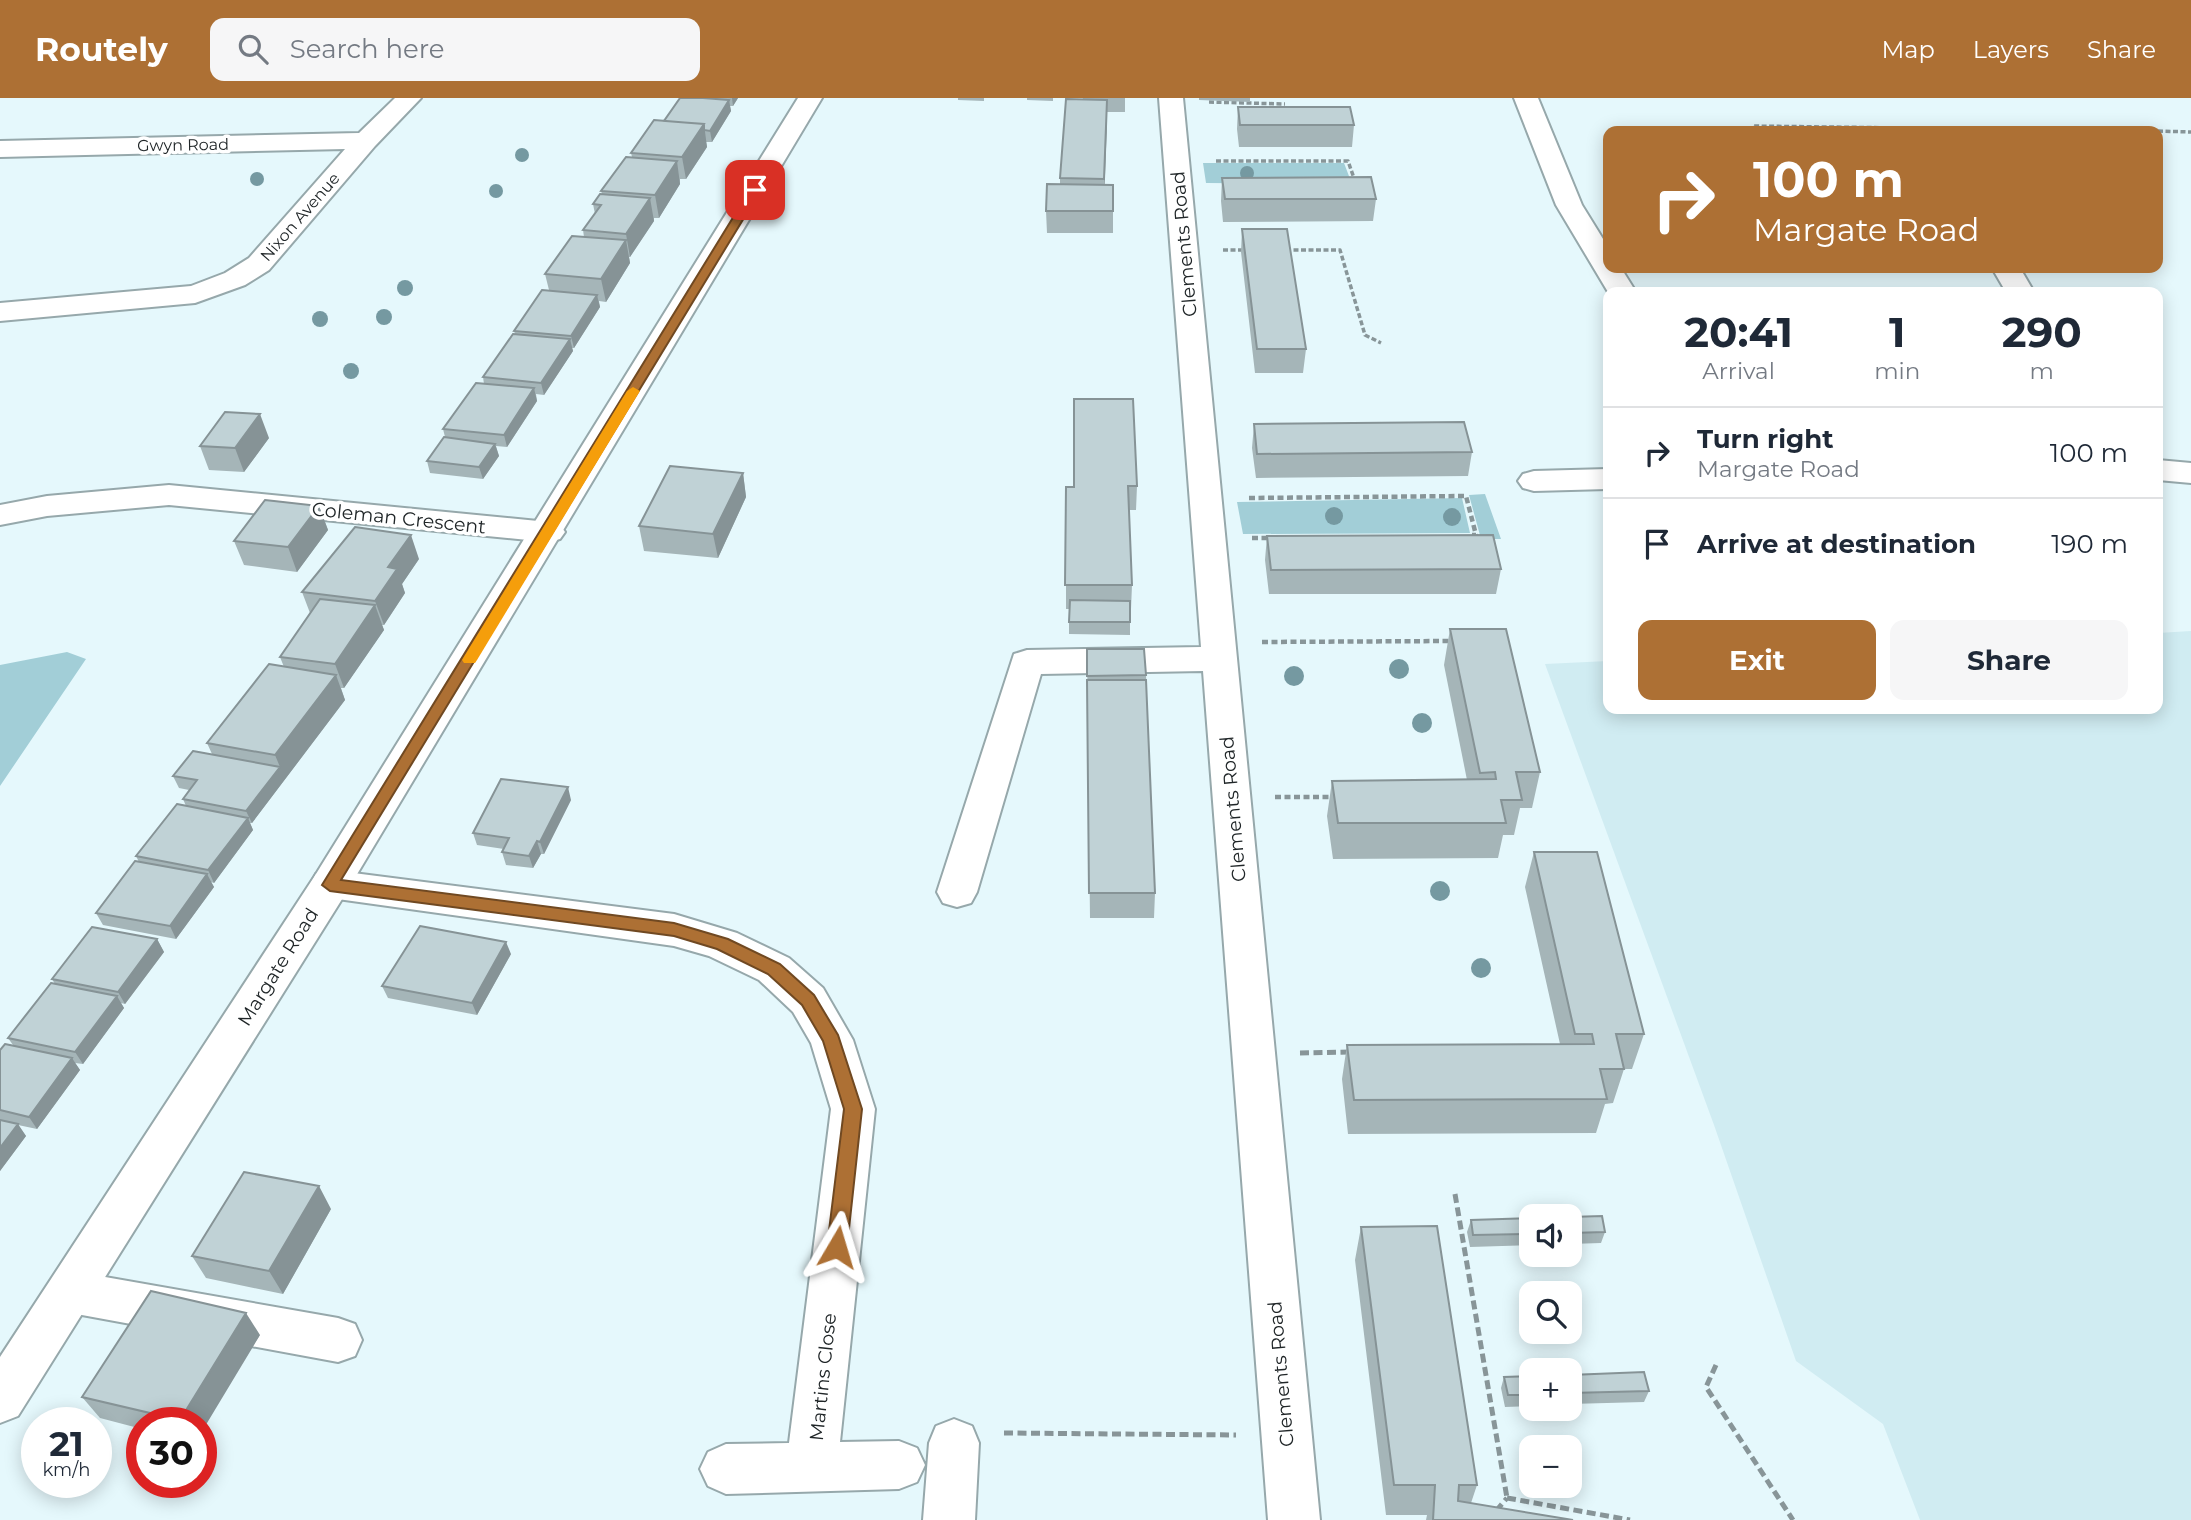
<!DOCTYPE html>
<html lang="en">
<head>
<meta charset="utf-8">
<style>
	:root { --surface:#fff; --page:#f6f6f7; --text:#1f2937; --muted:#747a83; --line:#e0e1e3; --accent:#ad7034 }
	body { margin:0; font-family:Montserrat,sans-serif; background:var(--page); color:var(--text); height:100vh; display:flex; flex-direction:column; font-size:26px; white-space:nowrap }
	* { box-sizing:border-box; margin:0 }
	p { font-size:23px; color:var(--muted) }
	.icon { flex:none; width:38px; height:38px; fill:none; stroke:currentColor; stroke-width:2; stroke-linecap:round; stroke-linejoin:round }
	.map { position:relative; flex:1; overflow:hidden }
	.panel { position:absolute; left:1603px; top:189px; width:560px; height:427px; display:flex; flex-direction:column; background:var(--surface); border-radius:14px; box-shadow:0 4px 18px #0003 }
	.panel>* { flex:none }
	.guide { position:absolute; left:1603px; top:28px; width:560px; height:147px; border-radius:14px; box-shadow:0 4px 18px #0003; background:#ad7034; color:#fff; overflow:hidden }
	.controls { position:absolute; left:1519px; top:1106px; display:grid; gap:14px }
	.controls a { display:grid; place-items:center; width:63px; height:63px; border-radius:14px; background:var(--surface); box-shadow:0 4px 18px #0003; font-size:35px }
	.speed { position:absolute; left:21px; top:1309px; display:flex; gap:14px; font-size:35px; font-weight:700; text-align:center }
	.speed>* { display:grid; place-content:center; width:91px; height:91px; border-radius:50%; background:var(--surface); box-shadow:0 4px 18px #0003; line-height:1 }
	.speed small { font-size:18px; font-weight:400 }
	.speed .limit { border:10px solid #d22; background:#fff; color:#111 }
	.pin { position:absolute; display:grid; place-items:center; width:60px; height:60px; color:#fff; margin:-30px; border-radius:14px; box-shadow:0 4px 10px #0006 }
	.me { position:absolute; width:77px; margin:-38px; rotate:7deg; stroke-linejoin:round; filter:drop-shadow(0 0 5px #0008) }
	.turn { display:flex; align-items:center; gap:24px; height:147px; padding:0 35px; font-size:32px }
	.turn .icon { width:91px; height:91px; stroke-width:2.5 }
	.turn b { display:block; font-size:49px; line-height:60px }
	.eta { display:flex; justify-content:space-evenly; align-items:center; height:119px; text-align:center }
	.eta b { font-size:42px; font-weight:700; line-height:49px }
	.button { display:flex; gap:14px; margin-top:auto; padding:14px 35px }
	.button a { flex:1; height:80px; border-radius:14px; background:var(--accent); color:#fff; font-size:28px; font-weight:700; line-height:80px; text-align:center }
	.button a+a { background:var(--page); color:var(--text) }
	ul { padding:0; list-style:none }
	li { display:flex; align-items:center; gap:21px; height:91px; padding:0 35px; border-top:2px solid var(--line) }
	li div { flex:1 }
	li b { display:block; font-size:26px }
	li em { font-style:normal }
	header { display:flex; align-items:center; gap:42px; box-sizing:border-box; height:98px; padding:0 35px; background:var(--accent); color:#fff }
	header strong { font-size:33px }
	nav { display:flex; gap:38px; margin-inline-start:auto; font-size:24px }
	.search { width:490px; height:63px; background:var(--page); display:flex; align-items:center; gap:18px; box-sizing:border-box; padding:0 24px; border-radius:14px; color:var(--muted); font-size:26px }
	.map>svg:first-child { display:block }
	.built { fill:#d0ecf2 }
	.green { fill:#a2ced7 }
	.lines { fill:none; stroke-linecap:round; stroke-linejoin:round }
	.minor-casing { stroke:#96a8ab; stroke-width:4 }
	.major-casing { stroke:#96a8ab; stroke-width:4 }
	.path-far2 { stroke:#889598; stroke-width:3.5; stroke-dasharray:5 2.5; stroke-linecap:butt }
	.path-far1 { stroke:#889598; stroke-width:4.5; stroke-dasharray:6 3.5; stroke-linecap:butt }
	.path { stroke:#889598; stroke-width:5; stroke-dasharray:9 4.5; stroke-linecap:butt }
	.minor { fill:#fff; fill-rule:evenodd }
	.major { fill:#fff; fill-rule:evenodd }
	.tree { fill:#7599a1 }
	.wall { fill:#a5b5b8 }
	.shaded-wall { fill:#869396 }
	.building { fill:#c0d2d6; stroke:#869396; stroke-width:2 }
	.route { fill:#ad7034; stroke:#704922; stroke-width:2 }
	.slow { fill:#f59e0b }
	.labels { text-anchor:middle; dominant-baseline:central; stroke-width:7; stroke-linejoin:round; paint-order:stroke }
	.far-street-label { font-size:16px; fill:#202628; stroke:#fff }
	.street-label { font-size:19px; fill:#202628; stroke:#fff }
</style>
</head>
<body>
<header>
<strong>Routely</strong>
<div class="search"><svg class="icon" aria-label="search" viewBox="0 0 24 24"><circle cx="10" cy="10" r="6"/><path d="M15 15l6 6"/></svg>Search here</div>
<nav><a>Map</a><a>Layers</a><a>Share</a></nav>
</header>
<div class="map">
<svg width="2191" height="1422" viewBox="0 0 2191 1422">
	<rect width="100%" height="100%" fill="#e5f8fc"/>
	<path class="built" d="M2191 533V1422H1920L1883 1326 1796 1263 1714 1027 1545 566 1608 563V611H2158V535Z"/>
	<path class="green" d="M1752 28 2083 33H2084H1754Z
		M1203 65H1344L1352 86 1206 85Z
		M1485 396 1501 441H1481L1469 397Z
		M1462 400 1470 435 1243 436 1237 404Z
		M67 554 86 561 0 688V567Z"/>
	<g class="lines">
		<defs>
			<path id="minor" d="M395 0H421L375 48 269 172 245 187 195 205 0 223V205L191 188 225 175 249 160 345 51 0 59V43L359 35Z
				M1159 0H1183L1320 1422H1268L1203 573 1041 576 977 794 971 805 957 809 943 805 937 794 1014 556 1027 552 1201 549Z
				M1514 0H1538L1582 107 1608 149V170H1621L1636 194H1608L1556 107Z
				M1992 170H2020L2034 194H2006Z
				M2158 362 2191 365V385L2158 382Z
				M1608 371V391L1534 393 1523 390 1518 383 1523 376 1534 373Z
				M169 387 548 424 560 427 565 434 560 441 548 444 169 407 47 418 0 427V407L47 398Z
				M330 772 674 816 737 835 789 860 823 890 853 942 875 1011 840 1344 899 1343 917 1350 925 1367 917 1384 899 1391 726 1396 708 1388 700 1371 708 1354 726 1346 789 1345 831 1011 811 945 793 914 759 882 709 858 674 848 316 798 310 787 316 776Z
				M71 1173 338 1220 355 1226 362 1242 355 1258 338 1264 71 1215 54 1209 47 1194 54 1179Z
				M954 1321 972 1328 979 1345 975 1422H923L929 1345 936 1328Z"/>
			<path id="major" d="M798 0H822L344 798 18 1318 0 1325V1259L316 776Z"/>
		</defs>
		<use href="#minor" class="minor-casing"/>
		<use href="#major" class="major-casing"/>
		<path class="path-far2" d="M1209 4 1285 6
			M1754 33 1752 28 2133 33
			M2158 33 2191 34
			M1216 63H1348L1355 83
			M1223 152H1246
			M1286 152H1340L1365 237 1381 245"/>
		<path class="path-far1" d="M1249 400 1466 398 1476 437H1472
			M1252 440H1271
			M1262 544 1453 543
			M1275 699H1332"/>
		<path class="path" d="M1300 955 1351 954
			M1455 1096 1507 1400
			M1716 1267 1706 1289 1793 1422
			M1004 1335 1236 1337
			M1507 1400 1630 1422
			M1496 1413 1507 1400"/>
		<use href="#minor" class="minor"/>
		<use href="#major" class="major"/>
	</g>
	<g class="tree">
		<circle cx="522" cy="57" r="7"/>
		<circle cx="1247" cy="75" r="7"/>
		<circle cx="257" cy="81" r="7"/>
		<circle cx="496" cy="93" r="7"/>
		<circle cx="405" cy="190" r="8"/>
		<circle cx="384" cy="219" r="8"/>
		<circle cx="320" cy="221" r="8"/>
		<circle cx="351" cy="273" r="8"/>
		<circle cx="1334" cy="418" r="9"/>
		<circle cx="1452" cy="419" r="9"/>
		<circle cx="1399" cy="571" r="10"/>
		<circle cx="1294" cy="578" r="10"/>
		<circle cx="1422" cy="625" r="10"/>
		<circle cx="1440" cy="793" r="10"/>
		<circle cx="1481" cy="870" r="10"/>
	</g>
	<path class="wall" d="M680 0H738L733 8H730L731 13 712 44H706L707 49 686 81H680V86L659 120H654V123L630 159H629L630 165 606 204 599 203 600 209 574 250H572L573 253 544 297 536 296 537 303 507 349 496 348 499 358 483 381 430 375 427 363 445 339 443 331 484 286 483 279 515 236 514 233 549 192 545 176 584 139 583 132 595 116 593 106 602 96 601 93 632 59 631 55 664 23Z
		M958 0H984V3L958 2Z
		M1027 0H1053V3L1027 2Z
		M1083 0H1125V14H1107L1104 86 1113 87V135H1047L1046 113 1060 86V80Z
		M1199 0H1250V4L1199 2Z
		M1238 9 1354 27 1352 49H1239L1237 31Z
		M1222 80 1376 101 1373 123 1223 124 1221 103Z
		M1242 131 1306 251 1303 275H1255L1241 154Z
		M1254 326 1472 354 1468 378 1256 380 1252 350Z
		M269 340 244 374 209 372 200 348Z
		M743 375 746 399 718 460 644 453 639 428Z
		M1137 388 1136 412H1129L1132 487 1131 511H1130V537L1069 536V511H1066V389Z
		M319 408 328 432 297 474 244 467 234 443Z
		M1267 438 1501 471 1496 496H1269L1265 462Z
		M419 461 402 486 405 495 384 527H382L384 532 344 590H341L345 602 252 725H250L253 732 214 785 211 784 214 789 176 841 103 827 96 815 139 764 136 758 186 708 183 701 189 692 179 690 173 678 212 656 207 645 284 569 280 559 310 515 302 494Z
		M1450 531 1540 674 1532 710H1520L1514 737H1503L1498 760 1333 761 1327 718 1332 683 1467 682 1444 567Z
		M1087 551 1146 577 1155 795 1154 820H1090Z
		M571 702 544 756H541L533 770 506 767 502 754 504 751 477 747 473 735Z
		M1534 754 1644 936 1632 971H1624L1613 1005 1605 1006 1596 1035 1348 1036 1342 981 1347 947 1560 946 1525 789Z
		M157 841 164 854 125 906 121 905 124 910 83 966 75 965 80 972 37 1031 18 1027 26 1038 0 1073V952L13 947 8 940 55 886 52 881Z
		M511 856 477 917 388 900 382 888Z
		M331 1111 283 1196 206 1180 192 1158Z
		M1570 1119 1605 1134 1601 1145 1570 1146Z
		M1531 1120V1147L1470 1149 1467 1134 1471 1122Z
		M1361 1129 1477 1387 1471 1405 1573 1422H1426L1427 1417H1386L1355 1162Z
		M260 1237 201 1325H142V1331L100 1320 82 1299Z
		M1570 1277 1649 1293 1644 1304 1570 1306Z
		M1531 1278V1308L1505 1309 1501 1290 1504 1279Z"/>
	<path class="shaded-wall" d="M732 0H738L733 8Z
		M729 2 731 13 712 44 710 33Z
		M1107 2V24L1104 104V81Z
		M704 26 707 49 686 81 682 59Z
		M677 63 680 86 659 120 655 97Z
		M650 100 654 123 630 159 626 136Z
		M626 142 630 165 606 204 601 181Z
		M597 197 600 209 574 250 571 238Z
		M570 241 573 253 544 297 541 285Z
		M534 290 537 303 507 349 504 337Z
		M260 316 269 340 244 374 235 350Z
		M495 346 499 358 483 381 479 369Z
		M743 375 746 399 718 460 713 436Z
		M319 408 328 432 297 474 288 449Z
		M411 437 419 461 402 486 405 495 384 527 375 503 388 469Z
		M375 507 384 532 344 590 335 566Z
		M336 577 345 602 252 725 246 713 280 669 275 657Z
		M568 689 571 702 544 756 540 744Z
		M248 720 253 732 214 785 208 772Z
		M537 743 541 756 533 770 529 758Z
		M207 776 214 789 176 841 170 828Z
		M157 841 164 854 125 906 118 894Z
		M506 844 511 856 477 917 472 905Z
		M117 898 124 910 83 966 75 954Z
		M72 960 80 972 37 1031 29 1019Z
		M18 1026 26 1038 0 1073V1050Z
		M319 1088 331 1111 283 1196 269 1173Z
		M246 1215 260 1237 201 1335V1325H182L180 1322Z"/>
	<path class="building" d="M680 0H703L729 2 710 33 704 32V26L664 23Z
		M1066 1 1107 2 1104 81 1060 80Z
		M1238 9H1350L1354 27H1240Z
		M654 22 704 26 682 59 631 55Z
		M626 59 677 63 655 97 601 93Z
		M1371 79 1376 101H1225L1222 80Z
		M1047 86 1113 87V113H1046Z
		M600 96 650 100 626 136 583 132 601 107 593 106Z
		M1242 131H1287L1306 251H1257Z
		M572 138 626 142 601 181 545 176Z
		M542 192 597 197 571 238 514 233Z
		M513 236 570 241 541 285 483 279Z
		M476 285 534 290 504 337 443 331Z
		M1074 301H1133L1137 388H1128L1132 487H1065L1066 389H1074Z
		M225 314 260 316 235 350 200 348Z
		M1464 324 1472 354 1257 356 1254 326Z
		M444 339 495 346 479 369 427 363Z
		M670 368 743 375 713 436 639 428Z
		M265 402 319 408 288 449 234 443Z
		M355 429 411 437 388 469 397 471 375 503 302 494Z
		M1493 437 1501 471 1271 472 1267 438Z
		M320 501 375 507 335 566 280 559Z
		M1070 502 1130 503V524H1069Z
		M1450 531H1506L1540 674H1516L1522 702H1501L1506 725H1338L1332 683 1496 681 1495 674 1480 675Z
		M1087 551H1144L1146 577 1087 578Z
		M269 566 336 577 275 657 207 645Z
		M1087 582H1146L1155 795H1089Z
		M193 653 280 669 246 713 183 701 197 682 173 678Z
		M501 681 568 689 540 744 537 743 529 758 502 754 509 740 473 735Z
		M177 706 248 720 208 772 136 758Z
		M1534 754H1597L1644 936H1616L1624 971H1600L1607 1001 1354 1002 1347 947 1594 946 1592 936H1575Z
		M135 763 207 776 170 828 96 815Z
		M420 828 506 844 472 905 382 888Z
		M92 829 157 841 118 894 52 881Z
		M51 885 117 898 75 954 8 940Z
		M5 946 72 960 29 1019 0 1012V952Z
		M0 1022 18 1026 0 1050Z
		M244 1074 319 1088 269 1173 192 1158Z
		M1602 1118 1605 1134 1570 1135V1119Z
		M1531 1120V1136L1473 1137 1471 1122Z
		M1437 1128 1477 1387H1459L1458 1403 1573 1422H1433L1435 1387H1394L1361 1129Z
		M151 1193 246 1215 180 1322 82 1299Z
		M1644 1274 1649 1293 1570 1295V1277Z
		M1531 1278V1297H1508L1504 1279Z"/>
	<path class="route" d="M755 88 761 92 341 782 674 825 728 841 780 866 814 897 838 937 862 1011 847 1149 844 1155 837 1157 830 1155 827 1149 844 1011 823 943 802 907 768 876 717 851 674 838 330 793 322 787 750 92Z"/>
	<path class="slow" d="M633 289 640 293 477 562 475 565H464L462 562 627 293Z"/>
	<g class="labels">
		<g class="far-street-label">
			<text transform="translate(183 47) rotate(-1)">Gwyn Road</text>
			<text transform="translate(300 119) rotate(-49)">Nixon Avenue</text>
		</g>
		<g class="street-label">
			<text transform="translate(1184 146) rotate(-95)">Clements Road</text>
			<text transform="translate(399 420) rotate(6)">Coleman Crescent</text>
			<text transform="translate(1233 711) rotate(-95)">Clements Road</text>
			<text transform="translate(278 869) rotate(-58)">Margate Road</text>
			<text transform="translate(1281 1276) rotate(-95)">Clements Road</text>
			<text transform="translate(823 1279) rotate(-84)">Martins Close</text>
		</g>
	</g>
</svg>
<div class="controls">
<a><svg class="icon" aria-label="sound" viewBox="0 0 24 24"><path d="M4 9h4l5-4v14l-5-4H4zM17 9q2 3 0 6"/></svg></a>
<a><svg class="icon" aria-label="search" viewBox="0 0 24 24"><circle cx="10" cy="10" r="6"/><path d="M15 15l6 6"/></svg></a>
<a>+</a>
<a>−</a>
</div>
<div class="speed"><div>21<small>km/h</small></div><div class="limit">30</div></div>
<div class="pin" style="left:755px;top:92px;background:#d93025"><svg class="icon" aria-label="arrive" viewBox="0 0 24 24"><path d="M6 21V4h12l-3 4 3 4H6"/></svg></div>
<svg class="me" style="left:837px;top:1149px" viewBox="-20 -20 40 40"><path d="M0-17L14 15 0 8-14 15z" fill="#ad7034" stroke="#fff" stroke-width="4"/></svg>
<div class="guide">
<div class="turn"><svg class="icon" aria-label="right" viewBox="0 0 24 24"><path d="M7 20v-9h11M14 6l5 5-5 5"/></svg><div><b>100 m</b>Margate Road</div></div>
</div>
<section class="panel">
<div class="eta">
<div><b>20:41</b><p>Arrival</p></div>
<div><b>1</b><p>min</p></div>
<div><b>290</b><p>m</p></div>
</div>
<ul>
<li><svg class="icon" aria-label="right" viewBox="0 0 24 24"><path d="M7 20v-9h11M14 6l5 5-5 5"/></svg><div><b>Turn right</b><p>Margate Road</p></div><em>100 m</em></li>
<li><svg class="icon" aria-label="arrive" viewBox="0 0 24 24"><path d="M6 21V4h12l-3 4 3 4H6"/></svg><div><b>Arrive at destination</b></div><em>190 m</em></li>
</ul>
<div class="button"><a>Exit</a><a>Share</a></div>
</section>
</div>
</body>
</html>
